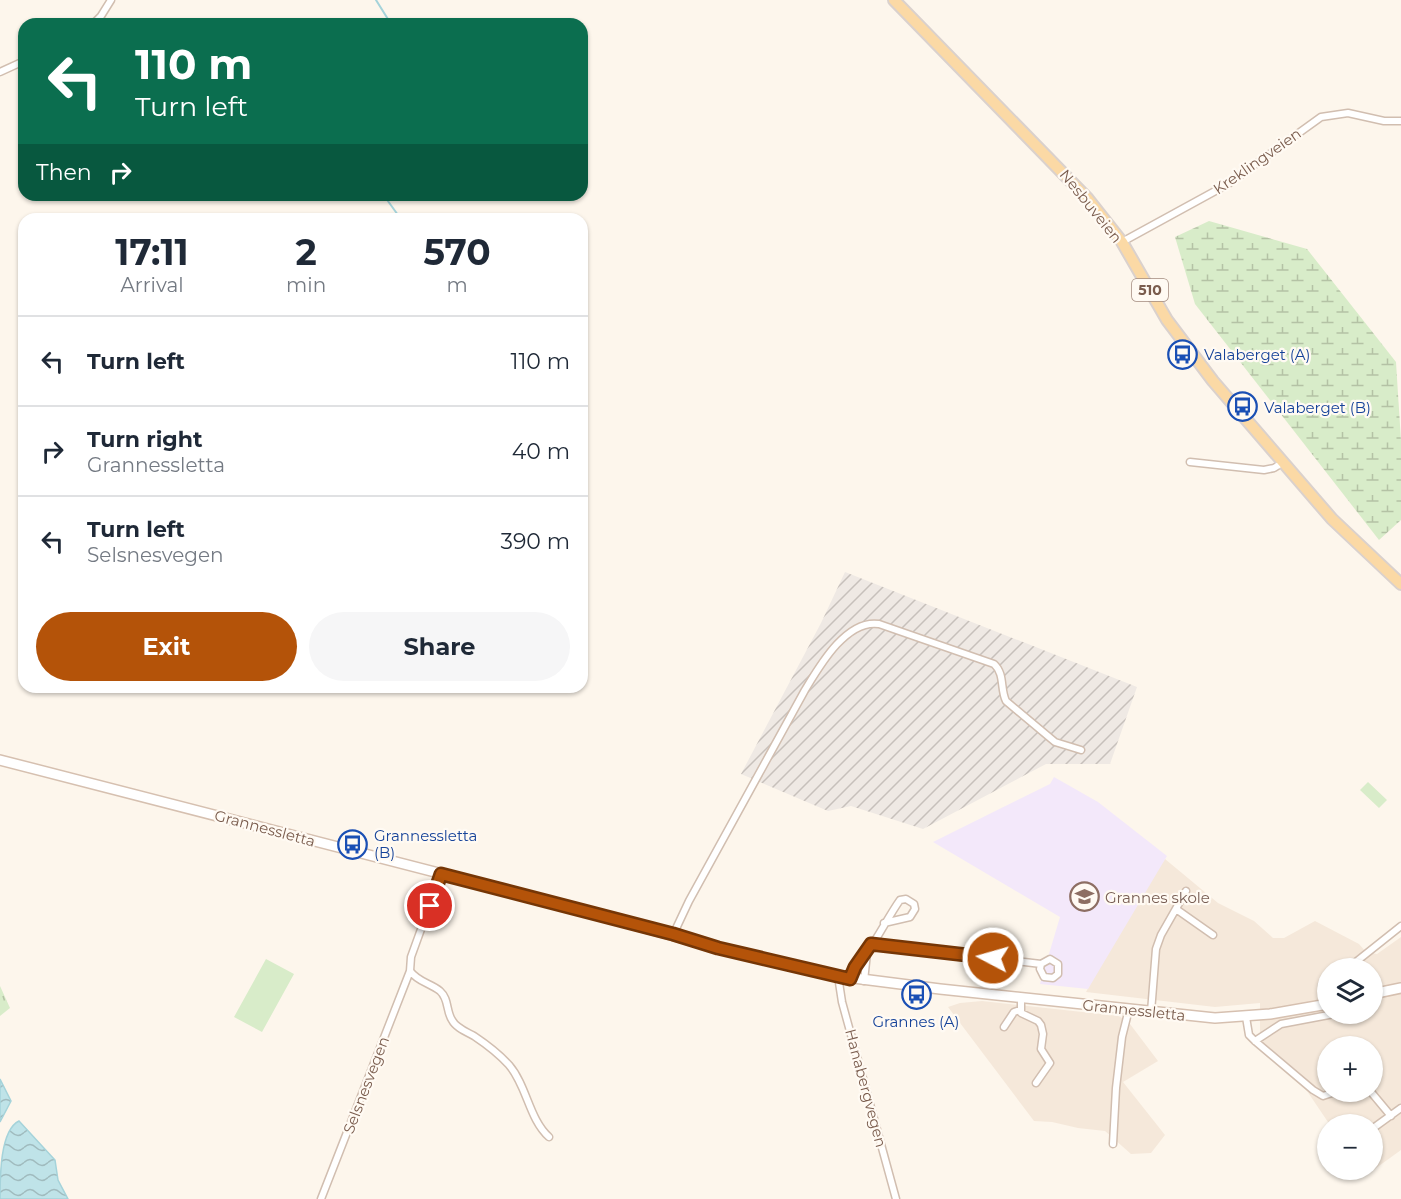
<!DOCTYPE html>
<html lang="en">
<head>
<meta charset="utf-8">
<style>
	:root { --surface:#fff; --page:#f6f6f7; --text:#1f2937; --muted:#747a83; --line:#e0e1e3; --accent:#b45309 }
	body { margin:0; font-family:Montserrat,sans-serif; background:var(--page); color:var(--text); height:100vh; display:flex; flex-direction:column; font-size:22px; white-space:nowrap }
	* { box-sizing:border-box; margin:0 }
	p { font-size:20px; color:var(--muted) }
	.icon { flex:none; width:33px; height:33px; fill:none; stroke:currentColor; stroke-width:2; stroke-linecap:round; stroke-linejoin:round }
	.map { position:relative; flex:1; overflow:hidden }
	.drawer { position:absolute; left:18px; top:213px; width:570px; height:480px; display:flex; flex-direction:column; background:var(--surface); border-radius:18px; box-shadow:0 2px 4px #0004 }
	.drawer>* { flex:none }
	.top-card { position:absolute; left:18px; top:18px; width:570px; height:183px; border-radius:18px; box-shadow:0 2px 4px #0004; background:#0b6e4f; color:#fff; overflow:hidden }
	.controls { position:absolute; left:1317px; top:958px; display:grid; gap:12px }
	.controls a { display:grid; place-items:center; width:66px; height:66px; border-radius:50%; background:var(--surface); box-shadow:0 2px 4px #0004; font-size:30px }
	.pin { position:absolute; display:grid; place-items:center; width:51px; height:51px; color:#fff; margin:-26px; border:3px solid #fff; border-radius:50%; box-shadow:0 2px 6px #0007 }
	.me { position:absolute; width:66px; margin:-33px; rotate:276deg; stroke-linejoin:round; filter:drop-shadow(0 0 4px #0008) }
	.turn { display:flex; align-items:center; gap:21px; height:126px; padding:0 18px; font-size:27px }
	.turn .icon { width:78px; height:78px; stroke-width:2.5 }
	.turn b { display:block; font-size:42px; line-height:51px }
	.then { display:flex; align-items:center; height:57px; padding:0 18px; background:#0003; gap:12px; font-size:22px }
	.eta { display:flex; justify-content:space-evenly; align-items:center; height:102px; text-align:center }
	.eta b { font-size:36px; font-weight:700; line-height:42px }
	.primary-button { display:flex; gap:12px; margin-top:auto; padding:12px 18px }
	.primary-button a { flex:1; height:69px; border-radius:36px; background:var(--accent); color:#fff; font-size:24px; font-weight:700; line-height:69px; text-align:center }
	.primary-button a+a { background:var(--page); color:var(--text) }
	ul { padding:0; list-style:none }
	li { display:flex; align-items:center; gap:18px; height:90px; padding:0 18px; border-top:2px solid var(--line) }
	li div { flex:1 }
	li b { display:block; font-size:22px }
	li em { font-style:normal }
	.map>svg:first-child { display:block }
	.residential { fill:#f5e8da; fill-rule:evenodd }
	.industrial { fill:url(#industrial-furrows) }
	.education { fill:#f3e8fa }
	.grass { fill:#d8ecc9 }
	.wetland { fill:url(#wetland-marsh) }
	.park { fill:url(#park-tufts) }
	.water { fill:url(#water-waves); stroke:#a5d3da; stroke-width:1.5 }
	.lines { fill:none; stroke-linecap:round; stroke-linejoin:round }
	.stream { stroke:#a5d3da; stroke-width:2 }
	.street-casing { stroke:#d1beb0; stroke-width:9 }
	.secondary-casing { stroke:#d6c0b0; stroke-width:12 }
	.primary-casing { stroke:#dad1cd; stroke-width:14 }
	.street { stroke:#fff; stroke-width:6 }
	.secondary { stroke:#fff; stroke-width:9 }
	.primary { stroke:#fbd9a5; stroke-width:10 }
	.route-casing { stroke:#753606; stroke-width:15 }
	.route { stroke:#b45309; stroke-width:10 }
	.labels { text-anchor:middle; dominant-baseline:central; stroke-width:4.5; stroke-linejoin:round; paint-order:stroke }
	.shield { fill:#fffaf3; stroke:#a28b7f; stroke-width:1.5 }
	.shield-label { font-size:14px; font-weight:bold; fill:#7a5c4d }
	.street-label { font-size:15px; fill:#7a5c4d; stroke:#fffaf3 }
	.transit-label { font-size:15px; fill:#164399; stroke:#fffaf3; text-anchor:start }
	.education-label { font-size:15px; fill:#785e54; stroke:#fffaf3; text-anchor:start }
</style>
</head>
<body>
<div class="map">
<svg width="1401" height="1199" viewBox="0 0 1401 1199">
	<defs>
		<pattern id="industrial-furrows" width="10" height="10" patternUnits="userSpaceOnUse" patternTransform="scale(1.5)"><rect width="10" height="10" fill="#efe9e4"/><path d="M-1 1l2-2M0 10L10 0M9 11l2-2" fill="none" stroke="#c7c0bb"/></pattern>
		<pattern id="wetland-marsh" width="20" height="14" patternUnits="userSpaceOnUse" patternTransform="scale(1.5)"><rect width="20" height="14" fill="#d8ecc9"/><path d="M1 5h8M5 5V1M11 12h8M15 12V8" fill="none" stroke="#b4c2a5"/></pattern>
		<pattern id="park-tufts" width="24" height="20" patternUnits="userSpaceOnUse" patternTransform="scale(1.5)"><rect width="24" height="20" fill="#d8ecc9"/><path d="M3 7l-1-3M5 7V3M7 7l1-3M15 17l-1-3M17 17v-4M19 17l1-3" fill="none" stroke="#b4c2a5"/></pattern>
		<pattern id="water-waves" width="16" height="10" patternUnits="userSpaceOnUse" patternTransform="scale(1.5)"><rect width="16" height="10" fill="#bfe3e8"/><path d="M0 5q4-4 8 0t8 0" fill="none" stroke="#a0bbbe"/></pattern>
	</defs>
	<rect width="100%" height="100%" fill="#fdf6ec"/>
	<path class="residential" d="M1165 859 1218 903 1254 921 1273 938H1284L1315 921 1359 944 1366 952 1377 954 1401 937V1150L1365 1176 1361 1170H1372V1125H1330L1307 1091 1260 1051V1003L1215 1007 1086 992 1131 910ZM1328 969H1372V1014H1328ZM1328 1047H1372V1092H1328Z
		M982 1001 1119 1016 1130 1024 1158 1061 1123 1082 1165 1135 1151 1153 1131 1154 1105 1131 1078 1128 1052 1122 1034 1121 948 1007 960 1003Z"/>
	<path class="industrial" d="M845 572 1137 687 1110 764H1046L923 829 851 806 828 811 741 774 821 623Z"/>
	<path class="education" d="M1054 777 1098 802 1167 856 1088 989 1040 984 1060 917 933 842 1050 784Z"/>
	<path class="grass" d="M1368 782 1387 800 1379 808 1360 790Z
		M266 959 294 974 262 1032 234 1017Z"/>
	<path class="wetland" d="M1209 221 1307 249 1396 362 1401 441V520L1379 540 1195 304 1175 237Z"/>
	<path class="park" d="M0 986 10 1008 0 1016Z"/>
	<path class="water" d="M0 1079 11 1101 0 1122Z
		M19 1121 55 1160 58 1180 68 1199H0C0 1177 0 1130 19 1121Z"/>
	<g class="lines">
		<path class="stream" d="M376 0 391 24
			M385 197 398 215 404 219"/>
		<defs>
			<path id="street" d="M93 24 101 16 111 0
				M0 72 24 61
				M1122 242 1228 184 1321 117 1348 113 1384 121H1401
				M1190 462 1264 470 1274 468 1282 463
				M441 874 411 957 410 971C418 982 430 983 440 991 449 999 446 1011 452 1020 456 1028 467 1032 474 1036 486 1044 499 1054 509 1065 527 1086 529 1119 549 1137
				M1176 909 1213 935
				M673 935 689 901 805 690C819 667 846 619 879 624L994 664C1005 674 1000 689 1006 701L1055 742 1081 750
				M871 944 1041 964 1050 959 1058 964V974L1053 978 1044 977 1040 969 1041 964
				M1347 969 1401 926
				M838 976 842 1002 896 1199
				M850 979C854 969 860 962 866 954 878 938 888 917 900 900L906 899 914 904 915 909 910 917 884 923
				M864 981 867 953
				M1322 985 1328 983
				M1021 998V1013L1038 1021 1041 1025 1043 1034 1041 1049 1050 1063 1036 1083
				M1151 1012 1156 949 1161 935 1186 891
				M1246 1017 1249 1035 1255 1041 1313 1090 1323 1096 1335 1092
				M1004 1027 1014 1012 1020 1010
				M1255 1041 1281 1024 1334 1014
				M1371 1092 1391 1116
				M1372 1129 1401 1108
				M1113 1144 1116 1088 1122 1037 1129 1009
				M321 1199 410 971"/>
			<path id="secondary" d="M0 760 528 896 719 948 838 976 940 989 1215 1018 1270 1014 1328 1004
				M1372 994 1401 988"/>
			<path id="primary" d="M894 0 1088 199 1122 242 1167 320 1213 381 1332 519 1401 584"/>
		</defs>
		<use href="#street" class="street-casing"/>
		<use href="#secondary" class="secondary-casing"/>
		<use href="#primary" class="primary-casing"/>
		<use href="#street" class="street"/>
		<use href="#secondary" class="secondary"/>
		<use href="#primary" class="primary"/>
	</g>
	<g class="lines">
		<defs>
			<path id="route" d="M430 906 441 874 673 934 718 948 850 979 855 967 871 944 993 958"/>
		</defs>
		<use href="#route" class="route-casing"/>
		<use href="#route" class="route"/>
	</g>
	<defs>
		<symbol id="bus-ring" viewBox="-11 -11 22 22"><circle r="9.5" fill="#fffaf3" stroke="#1a4fb4" stroke-width="1.5"/><path d="M-5-6H5V4H4V6H2V4H-2V6H-4V4H-5ZM-3.5-4V0h7V-4ZM-3.5 1.2v1.5H-2V1.2ZM2 1.2v1.5H3.5V1.2Z" fill="#1a4fb4"/></symbol>
		<symbol id="school-ring" viewBox="-11 -11 22 22"><circle r="9.5" fill="#fffaf3" stroke="#8d6e63" stroke-width="1.5"/><path d="M0-5L7-2L0 1L-7-2ZM-4 1L0 2.5L4 1V4Q0 6-4 4Z" fill="#8d6e63"/></symbol>
	</defs>
	<g fill-rule="evenodd">
		<use href="#bus-ring" x="1166" y="338" width="33" height="33"/>
		<use href="#bus-ring" x="1226" y="390" width="33" height="33"/>
		<use href="#bus-ring" x="336" y="828" width="33" height="33"/>
		<use href="#school-ring" x="1068" y="880" width="33" height="33"/>
		<use href="#bus-ring" x="900" y="978" width="33" height="33"/>
	</g>
	<g class="labels">
		<rect class="shield" x="1132" y="279" width="36" height="22" rx="4.5"/>
		<g class="shield-label">
			<text x="1150" y="290">510</text>
		</g>
		<g class="street-label">
			<text transform="translate(1257 161) rotate(-35)">Kreklingveien</text>
			<text transform="translate(1091 206) rotate(51)">Nesbuveien</text>
			<text transform="translate(265 828) rotate(15)">Grannessletta</text>
			<text transform="translate(1134 1010) rotate(6)">Grannessletta</text>
			<text transform="translate(366 1085) rotate(-69)">Selsnesvegen</text>
			<text transform="translate(866 1088) rotate(75)">Hanabergvegen</text>
		</g>
		<g class="transit-label">
			<text x="1204" y="354">Valaberget (A)</text>
			<text x="1264" y="407">Valaberget (B)</text>
			<text x="374" y="835">Grannessletta<tspan x="374" dy="17">(B)</tspan></text>
			<text x="916" y="1021" text-anchor="middle">Grannes (A)</text>
		</g>
		<g class="education-label">
			<text x="1105" y="897">Grannes skole</text>
		</g>
	</g>
</svg>
<div class="controls">
<a><svg class="icon" aria-label="layers" viewBox="0 0 24 24"><path d="M12 4l9 5-9 5-9-5zM3 14l9 5 9-5"/></svg></a>
<a>+</a>
<a>−</a>
</div>
<div class="pin" style="left:430px;top:906px;background:#d93025"><svg class="icon" aria-label="arrive" viewBox="0 0 24 24"><path d="M6 21V4h12l-3 4 3 4H6"/></svg></div>
<svg class="me" style="left:993px;top:958px" viewBox="-20 -20 40 40"><circle r="17" fill="#b45309" stroke="#fff" stroke-width="3"/><path d="M0-11L8 9 0 5-8 9z" fill="#fff"/></svg>
<div class="top-card">
<div class="turn"><svg class="icon" aria-label="left" viewBox="0 0 24 24"><path d="M17 20v-9H6M10 6l-5 5 5 5"/></svg><div><b>110 m</b>Turn left</div></div>
<div class="then">Then<svg class="icon" aria-label="right" viewBox="0 0 24 24"><path d="M7 20v-9h11M14 6l5 5-5 5"/></svg></div>
</div>
<section class="drawer">
<div class="eta">
<div><b>17:11</b><p>Arrival</p></div>
<div><b>2</b><p>min</p></div>
<div><b>570</b><p>m</p></div>
</div>
<ul>
<li><svg class="icon" aria-label="left" viewBox="0 0 24 24"><path d="M17 20v-9H6M10 6l-5 5 5 5"/></svg><div><b>Turn left</b></div><em>110 m</em></li>
<li><svg class="icon" aria-label="right" viewBox="0 0 24 24"><path d="M7 20v-9h11M14 6l5 5-5 5"/></svg><div><b>Turn right</b><p>Grannessletta</p></div><em>40 m</em></li>
<li><svg class="icon" aria-label="left" viewBox="0 0 24 24"><path d="M17 20v-9H6M10 6l-5 5 5 5"/></svg><div><b>Turn left</b><p>Selsnesvegen</p></div><em>390 m</em></li>
</ul>
<div class="primary-button"><a>Exit</a><a>Share</a></div>
</section>
</div>
</body>
</html>
